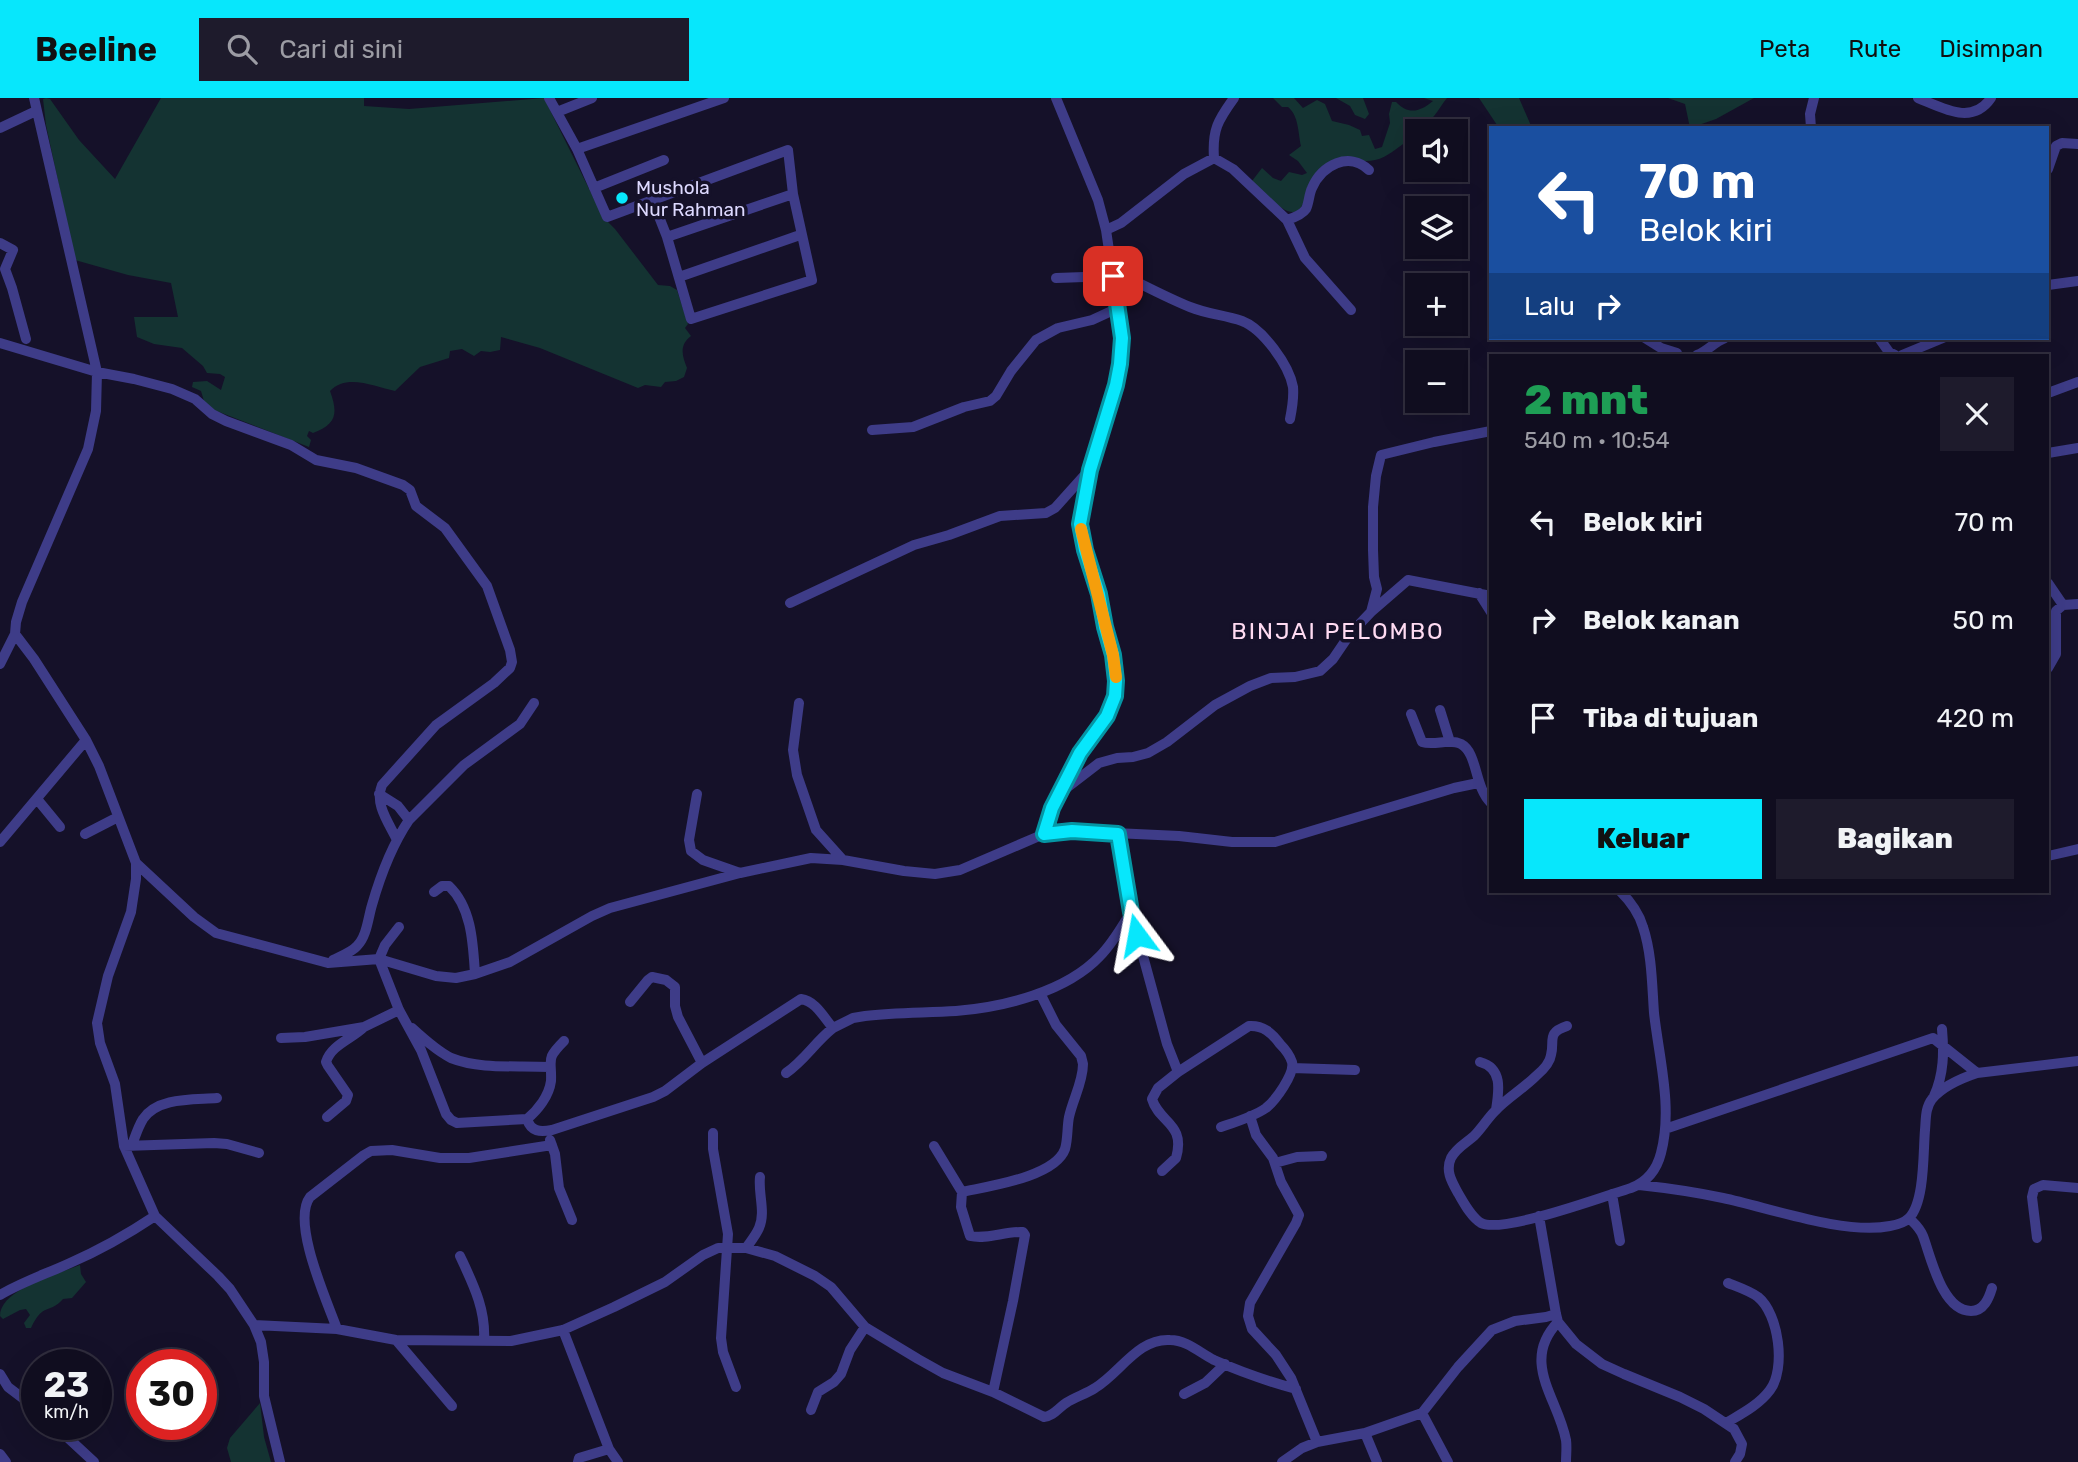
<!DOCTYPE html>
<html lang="id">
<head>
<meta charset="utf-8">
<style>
	:root { --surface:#100d1f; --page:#1e1b2c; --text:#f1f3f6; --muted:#9c9ca4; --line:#302d3d; --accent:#07e7fc }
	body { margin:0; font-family:Rubik,sans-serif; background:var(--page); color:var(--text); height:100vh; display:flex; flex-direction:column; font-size:26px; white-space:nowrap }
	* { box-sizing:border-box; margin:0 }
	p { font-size:23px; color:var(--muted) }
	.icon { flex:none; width:38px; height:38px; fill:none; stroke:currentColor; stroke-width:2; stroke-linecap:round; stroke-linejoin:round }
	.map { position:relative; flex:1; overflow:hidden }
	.panel { position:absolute; left:1489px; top:256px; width:560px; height:539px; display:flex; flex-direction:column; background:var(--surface); border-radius:0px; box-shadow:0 7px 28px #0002,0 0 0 2px var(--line) }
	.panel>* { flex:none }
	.top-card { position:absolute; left:1489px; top:28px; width:560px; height:214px; border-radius:0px; box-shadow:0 7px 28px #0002,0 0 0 2px var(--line); background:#1a4fa0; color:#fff; overflow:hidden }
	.fabs { position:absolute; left:1405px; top:21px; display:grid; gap:14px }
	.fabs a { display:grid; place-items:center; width:63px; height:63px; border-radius:0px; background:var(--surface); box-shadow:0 7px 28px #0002,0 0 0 2px var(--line); font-size:35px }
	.speed { position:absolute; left:21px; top:1251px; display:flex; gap:14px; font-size:35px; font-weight:700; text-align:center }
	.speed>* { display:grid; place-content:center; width:91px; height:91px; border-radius:50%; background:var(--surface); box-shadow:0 7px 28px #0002,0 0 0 2px var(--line); line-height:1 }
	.speed small { font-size:18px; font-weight:400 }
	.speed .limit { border:10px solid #d22; background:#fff; color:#111 }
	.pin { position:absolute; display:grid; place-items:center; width:60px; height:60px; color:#fff; margin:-30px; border-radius:14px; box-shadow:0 4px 10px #0006 }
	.me { position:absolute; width:77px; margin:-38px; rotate:347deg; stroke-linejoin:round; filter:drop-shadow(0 0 5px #0008) }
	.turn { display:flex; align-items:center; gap:24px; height:147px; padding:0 35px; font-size:32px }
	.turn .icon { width:91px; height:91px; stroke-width:2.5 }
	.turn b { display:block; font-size:49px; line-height:60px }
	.then { display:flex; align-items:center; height:66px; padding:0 35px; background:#0003; gap:14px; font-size:26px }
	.round { display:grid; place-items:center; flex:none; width:74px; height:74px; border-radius:0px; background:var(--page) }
	.summary { display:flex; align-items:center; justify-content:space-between; height:119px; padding:0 35px }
	h1 { font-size:42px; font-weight:800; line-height:52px; color:#1e9e55 }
	.button { display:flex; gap:14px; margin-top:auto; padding:14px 35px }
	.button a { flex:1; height:80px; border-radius:0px; background:var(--accent); color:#111; font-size:28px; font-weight:800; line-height:80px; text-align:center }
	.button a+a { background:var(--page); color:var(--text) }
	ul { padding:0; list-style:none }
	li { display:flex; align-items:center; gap:21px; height:98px; padding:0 35px }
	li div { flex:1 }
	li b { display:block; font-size:26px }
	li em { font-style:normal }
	header { display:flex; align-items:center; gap:42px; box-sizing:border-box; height:98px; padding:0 35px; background:var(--accent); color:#111 }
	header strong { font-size:33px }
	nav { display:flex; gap:38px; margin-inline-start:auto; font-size:24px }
	.search { width:490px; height:63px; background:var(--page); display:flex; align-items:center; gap:18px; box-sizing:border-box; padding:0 24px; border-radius:0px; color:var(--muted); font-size:26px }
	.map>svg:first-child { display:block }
	.green { fill:#143332 }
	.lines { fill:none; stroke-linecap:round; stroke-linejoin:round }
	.minor { stroke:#3e3c88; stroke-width:10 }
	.route-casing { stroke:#0596a4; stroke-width:18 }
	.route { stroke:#07e7fc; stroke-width:12 }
	.slow { stroke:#f59e0b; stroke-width:12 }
	.poi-dot { fill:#07e7fc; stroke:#151129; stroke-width:2.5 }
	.labels { text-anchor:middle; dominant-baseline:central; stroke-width:7; stroke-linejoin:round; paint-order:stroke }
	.poi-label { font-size:19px; fill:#ddd9ff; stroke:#151129; text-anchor:start }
	.quarter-label { font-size:23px; letter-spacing:2px; fill:#ffdbf2; stroke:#151129 }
</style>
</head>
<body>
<header>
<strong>Beeline</strong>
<div class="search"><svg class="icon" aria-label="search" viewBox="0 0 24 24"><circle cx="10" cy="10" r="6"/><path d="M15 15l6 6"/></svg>Cari di sini</div>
<nav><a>Peta</a><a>Rute</a><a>Disimpan</a></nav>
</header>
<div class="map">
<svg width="2078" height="1364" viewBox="0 0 2078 1364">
	<rect width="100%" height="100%" fill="#151129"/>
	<path class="green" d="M46 0 50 1 79 42 115 81 161 0H364V8L409 11 544 0 603 119 615 131 658 187 670 188 677 192 688 226 685 230 691 238C679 247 682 258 687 270L684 279 676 283 665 284 661 289 645 287 638 290 540 250 501 239 500 252 490 254 481 253 474 258 462 251 450 253 449 260 420 269 395 293C375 289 347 275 330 293 338 315 337 326 313 335L309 333 307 338 311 342 309 349 214 312 204 303 201 293 192 289 193 284 207 283 221 292 225 279 220 276 207 275 203 268 182 250 154 246 137 239 134 219H178L171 185 128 177 75 162 46 27 43 1Z
		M1273 0H1294L1303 10 1317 2 1325 6 1332 23 1349 27 1360 32 1362 38 1369 37 1375 51 1382 49 1390 25 1389 16 1392 4H1396C1408 17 1420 14 1433 3L1424 0H1447C1442 6 1439 12 1434 18 1425 29 1392 57 1379 61 1361 67 1335 57 1320 70 1308 80 1307 113 1294 114 1282 116 1261 91 1252 83L1262 70 1273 80 1281 83 1289 74 1302 77 1307 75 1298 63 1289 57 1301 48C1298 35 1299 18 1288 9H1282Z
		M1336 0H1363L1369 16 1365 21 1355 17 1350 8Z
		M1479 0H1519L1532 30H1499Z
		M1668 0H1754L1716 21 1690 30 1685 6Z
		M80 1167 81 1176 86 1184 72 1200 63 1201C50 1216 43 1204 31 1230H26L24 1225 30 1217 26 1211 20 1212 3 1221 0 1218C0 1191 58 1176 80 1167Z
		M260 1305 264 1339 271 1364H231L227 1350 230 1340Z"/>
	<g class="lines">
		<path class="minor" d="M549 0 577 51 607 119 788 52 793 96 812 182 691 221 667 139 652 101
			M1056 0 1098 102 1106 132 1122 240 1120 266 1116 287 1090 371 1080 426 1085 452 1099 496 1105 529 1113 557 1117 583 1115 598 1107 618 1080 655 1060 695
			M1918 0C1943 10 1972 28 1991 0
			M557 14 592 0
			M0 30 36 13
			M1811 30 1810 16 1814 0
			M577 51 724 0
			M1214 60C1212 32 1218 22 1234 0
			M2048 71 2056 48 2062 45 2078 46
			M594 90 664 62
			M1287 122 1305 160 1351 212
			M1106 132 1121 125 1184 76 1214 60 1233 71 1287 122C1293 120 1302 117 1306 111 1309 105 1309 96 1312 90 1322 67 1349 53 1369 72
			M667 139 793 96
			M0 145 13 152 5 171 12 190 26 241
			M1112 172C1138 184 1163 198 1190 209 1207 216 1225 217 1242 223 1263 231 1289 267 1293 289 1294 300 1292 311 1290 321
			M679 179 800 137
			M1056 180 1113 178
			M2048 187 2078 183
			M1645 240 1661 250 1677 255
			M1879 240 1889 254 1895 257
			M0 245 97 274 134 281 172 291 195 301 212 316 226 323 291 347 316 362 356 370 403 387 410 392 416 408 445 430 487 488 510 552 512 564 510 570 494 585 436 627 382 687C374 706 389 725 397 742
			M1697 257C1708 253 1714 244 1725 240
			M1902 257 1943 240
			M2048 295 2078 284
			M872 332 913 329 964 309 990 303 996 298 1011 273 1036 242 1058 230 1092 222 1118 210
			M2048 355 2078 350
			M2048 485 2063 507
			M1479 495 1491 514
			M790 505 914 447 949 437 1000 418 1046 415 1055 410 1090 371
			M1371 514 1377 491 1374 479 1373 452V409L1376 378 1381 357 1434 344 1491 333
			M15 536 34 561 86 642 99 668 136 765 194 819 216 835 328 865 379 861 436 878 456 880 475 876 510 864 592 818 610 810 740 775 811 760 843 762 904 773 935 776 960 772 1044 736 1072 733 1179 738 1232 744H1275L1454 690 1478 685
			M0 566 15 536 16 524 22 504 88 351 96 313 97 274 34 0
			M2048 570 2056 556V513L2063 507 2078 506
			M799 605 793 652 797 677 816 732 843 762
			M1440 612 1450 644
			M1411 616 1422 644C1435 648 1449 640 1461 646 1478 655 1474 689 1491 705
			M379 696 398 708 409 722
			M697 696 689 742 691 753 703 762 740 775
			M37 701 60 729
			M85 736 118 719
			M1044 736 1052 710 1060 695 1099 665 1117 660 1133 659 1148 655 1167 644 1215 607 1250 588 1271 580 1295 579 1320 573 1333 561 1350 536 1371 514 1408 482 1491 498
			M1118 736 1131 814 1167 946 1178 974 1158 990 1152 1001C1159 1025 1186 1025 1176 1060L1162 1073
			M0 744 86 642
			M2048 758 2078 751
			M136 765V781L131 814 108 878 97 925 100 945 115 986 124 1048 155 1118 218 1178 230 1191 254 1227 261 1244 264 1264V1298L280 1364
			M434 794 442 788H449C472 810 473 846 475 876
			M399 829 385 847 379 861 399 912 421 952 446 1016 451 1022 457 1025 527 1021C538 1012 549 998 551 983 552 961 545 962 564 943
			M333 862C341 858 352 854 357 848 367 838 368 820 372 807 380 779 392 747 409 722L464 667 520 626 534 605
			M630 904 648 882 652 879 666 882 675 889V908L678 919 702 965
			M1567 928C1546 935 1555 942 1551 957 1550 965 1542 973 1536 978 1523 991 1507 1000 1495 1013 1487 1021 1482 1030 1474 1038 1466 1045 1456 1050 1451 1060 1445 1073 1452 1084 1458 1095 1464 1105 1471 1119 1481 1125 1502 1136 1605 1098 1631 1090 1647 1084 1657 1071 1661 1055 1673 1010 1659 960 1654 915 1652 887 1652 856 1643 829 1639 815 1630 803 1620 793
			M412 930C424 941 437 953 451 960 481 972 518 967 549 969
			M281 940 305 939 364 929 399 912
			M1480 964C1503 970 1499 993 1496 1012
			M1292 970 1355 972
			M1178 974 1249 928C1263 927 1272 935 1280 946 1285 951 1290 958 1292 964 1295 976 1275 1003 1266 1010 1253 1019 1236 1024 1221 1029
			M786 975C805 962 815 944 833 930
			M1934 998C1944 976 1944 954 1942 931
			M1250 1018 1256 1037 1273 1060 1281 1084 1299 1117 1296 1125 1250 1205 1248 1218 1252 1231 1276 1257 1291 1280 1317 1344 1365 1335 1422 1315 1458 1269 1492 1232 1515 1223 1546 1219 1556 1216
			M327 1019 346 1003 348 997 328 968 326 964C331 947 352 941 364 929
			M527 1021C531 1034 540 1034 552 1032L653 999 665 993 702 965 801 901C816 903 824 920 833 930L853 920 865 918C895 914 926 915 956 913 1004 909 1066 894 1100 858 1113 845 1121 830 1131 814
			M1665 1031 1933 940 1977 975
			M713 1035V1051L728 1136 721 1240 723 1254 736 1289
			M550 1042 555 1056 559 1090 572 1122
			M132 1047C135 1039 138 1029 143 1021 158 999 193 1002 217 1000
			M124 1048 214 1045 227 1046 259 1055
			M934 1048 962 1094C989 1088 1055 1079 1065 1051 1068 1041 1067 1029 1069 1019 1073 1001 1083 984 1083 966L1081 958 1056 927 1040 895
			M1275 1065 1297 1059 1322 1058
			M1639 1087C1667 1090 1695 1094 1723 1100 1770 1110 1844 1137 1890 1128 1896 1127 1905 1124 1909 1120 1925 1104 1923 1054 1925 1032 1926 1022 1925 1010 1932 1001 1942 989 1962 980 1977 975L2078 963
			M962 1094 961 1109 970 1138C987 1142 1005 1133 1023 1134L1025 1137 1013 1203 993 1294
			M1612 1096 1620 1143
			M1539 1118 1556 1216 1558 1224 1576 1246 1602 1266 1624 1276 1680 1299 1704 1311 1734 1331 1742 1346 1740 1356 1735 1364
			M1909 1120C1915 1126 1920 1130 1923 1138 1931 1159 1942 1213 1971 1213 1984 1213 1989 1200 1992 1190
			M2037 1140 2032 1099 2034 1091 2043 1087 2078 1090
			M746 1150C751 1143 756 1137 759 1130 766 1114 758 1096 760 1079
			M460 1158C473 1186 486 1211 484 1243
			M0 1197C22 1184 46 1176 70 1165 100 1152 128 1136 155 1118
			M1558 1224C1520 1264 1558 1300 1566 1342 1567 1349 1566 1357 1566 1364
			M254 1227 337 1231 396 1242 511 1243 563 1232 614 1209 665 1184 703 1157 718 1150H746L775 1158 815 1178 831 1189 865 1229 918 1261 943 1275 993 1294 1044 1319C1054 1318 1058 1310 1066 1305 1075 1299 1086 1296 1095 1290 1120 1275 1138 1240 1170 1242 1187 1242 1200 1255 1214 1262 1241 1274 1267 1283 1296 1291
			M337 1231C327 1203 291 1124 310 1099L364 1057 371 1053 392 1052 440 1060H469L552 1047
			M563 1232 609 1351 579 1360 578 1364
			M396 1242 452 1308
			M0 1276 8 1289 37 1311
			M1184 1296 1205 1285 1225 1266
			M811 1312 818 1294 834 1284 841 1276 850 1252 865 1229
			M1422 1315 1448 1364
			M1726 1325C1741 1316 1759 1307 1770 1292 1786 1271 1779 1216 1758 1199 1750 1193 1738 1189 1728 1185
			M53 1326 94 1364
			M1365 1335 1377 1364
			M609 1351 618 1364
			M0 1356 6 1364
			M1282 1364 1302 1350 1317 1344"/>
	</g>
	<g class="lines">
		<defs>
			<path id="route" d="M1113 178 1122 240 1120 266 1116 287 1090 372 1080 426 1085 452 1099 496 1105 529 1113 557 1116 583 1115 598 1107 618 1080 655 1052 710 1044 736 1072 733 1118 736 1131 814 1137 837"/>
		</defs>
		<use href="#route" class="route-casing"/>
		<use href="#route" class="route"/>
		<path class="slow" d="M1081 431 1113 557 1116 579"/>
	</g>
	<circle class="poi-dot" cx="622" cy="100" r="7"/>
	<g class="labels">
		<g class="poi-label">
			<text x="636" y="89">Mushola<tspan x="636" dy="22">Nur Rahman</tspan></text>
		</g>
		<g class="quarter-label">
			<text x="1338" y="533">BINJAI PELOMBO</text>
		</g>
	</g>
</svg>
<div class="fabs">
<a><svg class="icon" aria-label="sound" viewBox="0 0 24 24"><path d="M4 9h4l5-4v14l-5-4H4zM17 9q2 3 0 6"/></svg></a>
<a><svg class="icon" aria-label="layers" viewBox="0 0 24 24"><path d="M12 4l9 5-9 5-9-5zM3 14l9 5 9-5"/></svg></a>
<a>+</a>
<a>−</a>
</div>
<div class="speed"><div>23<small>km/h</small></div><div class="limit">30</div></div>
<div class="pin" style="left:1113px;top:178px;background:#d93025"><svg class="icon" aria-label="arrive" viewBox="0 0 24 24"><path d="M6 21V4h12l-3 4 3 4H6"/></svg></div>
<svg class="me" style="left:1137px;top:837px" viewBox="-20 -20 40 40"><path d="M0-17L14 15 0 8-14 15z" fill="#07e7fc" stroke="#fff" stroke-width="4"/></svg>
<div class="top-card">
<div class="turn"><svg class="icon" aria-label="left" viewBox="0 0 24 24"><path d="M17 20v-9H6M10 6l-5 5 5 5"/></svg><div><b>70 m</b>Belok kiri</div></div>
<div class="then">Lalu<svg class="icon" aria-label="right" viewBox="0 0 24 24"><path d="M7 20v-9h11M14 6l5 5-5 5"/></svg></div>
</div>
<section class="panel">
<div class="summary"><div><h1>2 mnt</h1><p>540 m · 10:54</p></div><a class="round"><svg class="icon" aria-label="close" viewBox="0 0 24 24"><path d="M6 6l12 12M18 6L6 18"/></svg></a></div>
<ul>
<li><svg class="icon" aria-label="left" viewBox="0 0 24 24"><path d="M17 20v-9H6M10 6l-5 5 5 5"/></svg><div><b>Belok kiri</b></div><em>70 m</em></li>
<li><svg class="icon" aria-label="right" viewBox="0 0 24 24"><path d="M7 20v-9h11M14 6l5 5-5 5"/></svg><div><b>Belok kanan</b></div><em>50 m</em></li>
<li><svg class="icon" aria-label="arrive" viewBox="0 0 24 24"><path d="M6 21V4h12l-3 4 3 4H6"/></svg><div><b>Tiba di tujuan</b></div><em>420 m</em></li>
</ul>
<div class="button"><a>Keluar</a><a>Bagikan</a></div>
</section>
</div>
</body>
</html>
